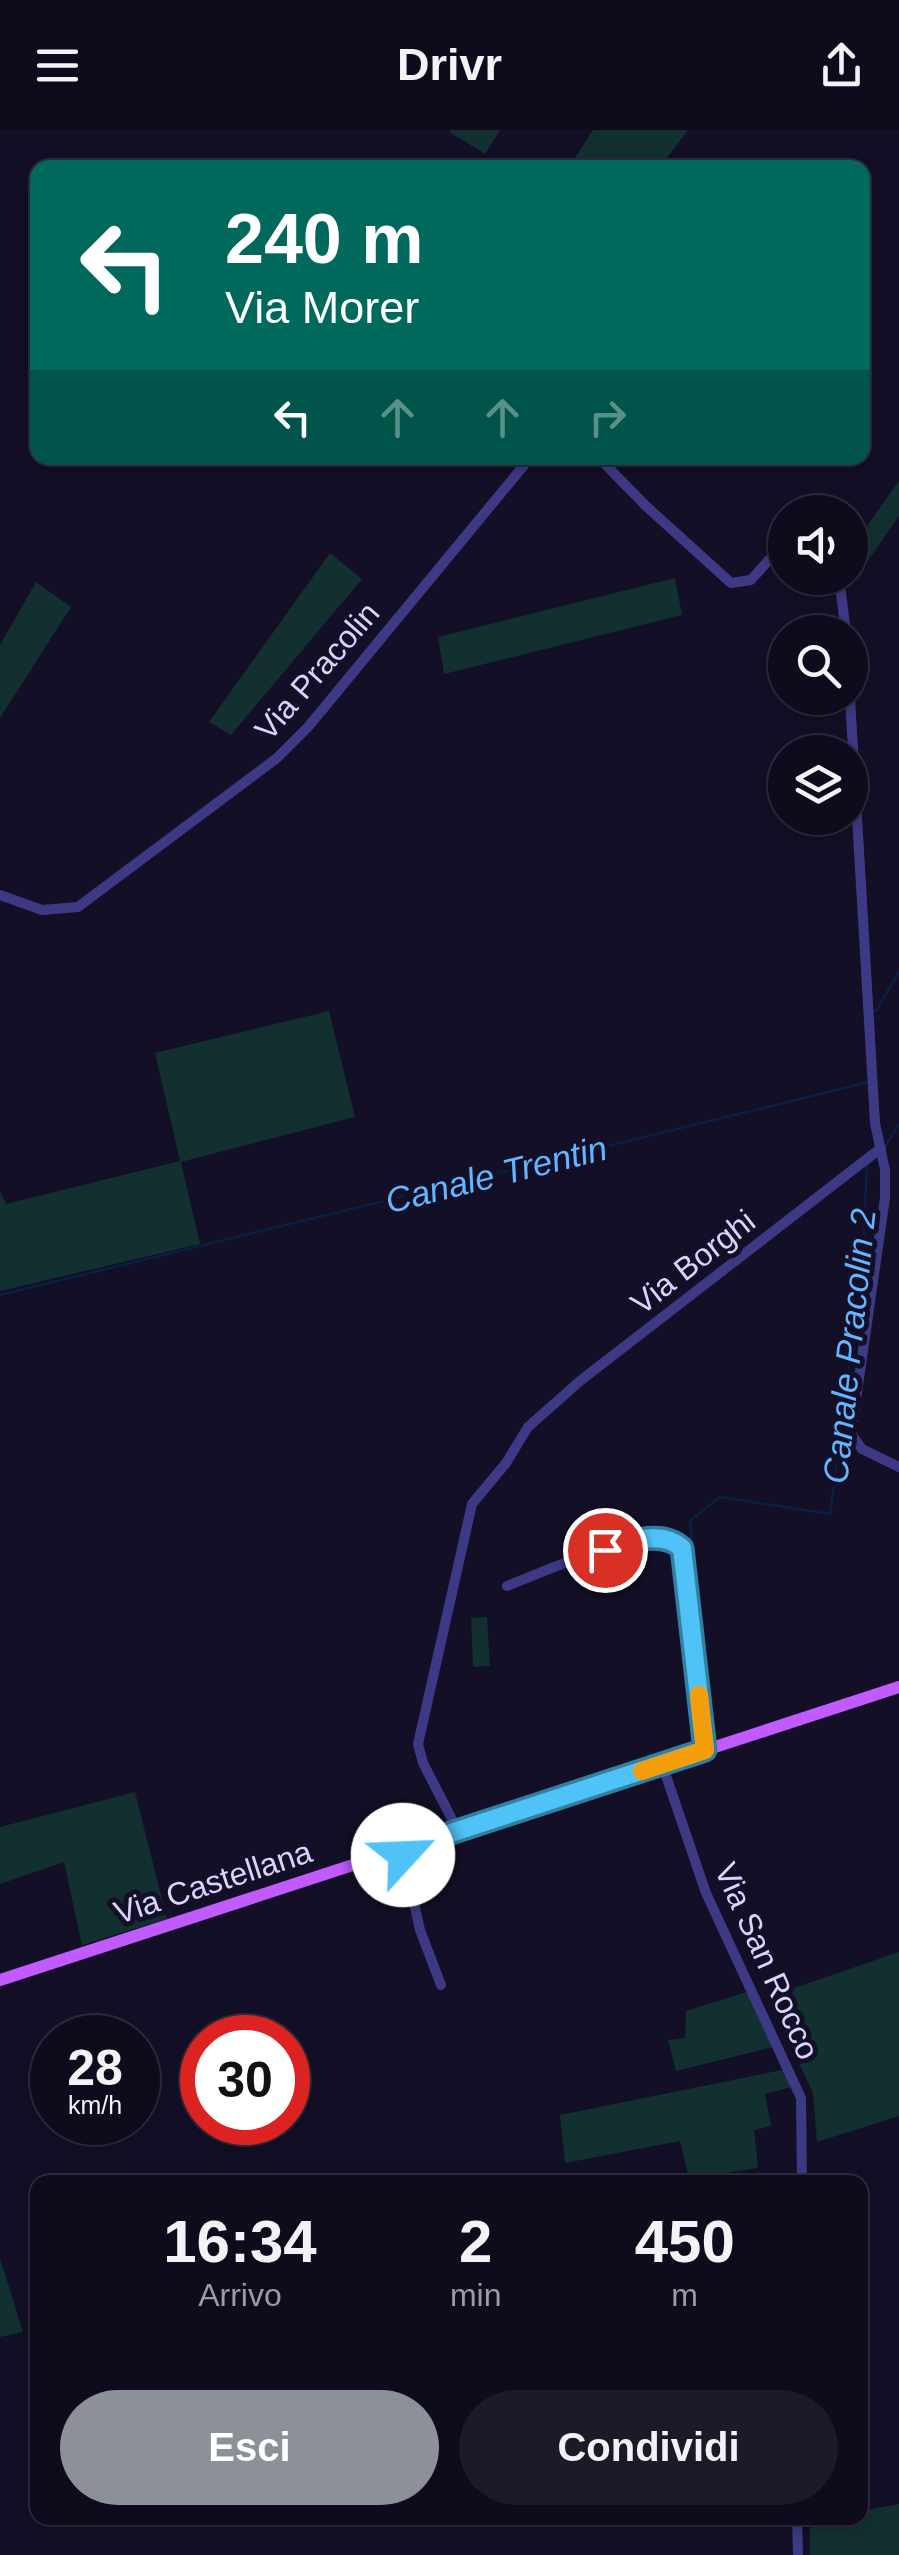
<!DOCTYPE html>
<html lang="it">
<head>
<meta charset="utf-8">
<style>
	:root { --surface:#0e0b1c; --page:#1c1929; --text:#f1f3f6; --muted:#9b9ba3; --line:#2e2b3b; --accent:#8c9099 }
	body { margin:0; font-family:Helvetica,sans-serif; background:var(--page); color:var(--text); height:100vh; display:flex; flex-direction:column; font-size:38px; white-space:nowrap }
	* { box-sizing:border-box; margin:0 }
	p { font-size:32px; color:var(--muted) }
	.icon { flex:none; width:55px; height:55px; fill:none; stroke:currentColor; stroke-width:2; stroke-linecap:round; stroke-linejoin:round }
	.map { position:relative; flex:1; overflow:hidden }
	.panel { position:absolute; left:30px; top:2045px; width:838px; height:350px; display:flex; flex-direction:column; background:var(--surface); border-radius:20px; box-shadow:0 5px 15px #0003,0 0 0 2px var(--line) }
	.panel>* { flex:none }
	.top-card { position:absolute; left:30px; top:30px; width:840px; height:305px; border-radius:20px; box-shadow:0 5px 15px #0003,0 0 0 2px var(--line); background:#00695c; color:#fff; overflow:hidden }
	.controls { position:absolute; left:768px; top:365px; display:grid; gap:20px }
	.controls a { display:grid; place-items:center; width:100px; height:100px; border-radius:50%; background:var(--surface); box-shadow:0 5px 15px #0003,0 0 0 2px var(--line); font-size:50px }
	.speed { position:absolute; left:30px; top:1885px; display:flex; gap:20px; font-size:50px; font-weight:700; text-align:center }
	.speed>* { display:grid; place-content:center; width:130px; height:130px; border-radius:50%; background:var(--surface); box-shadow:0 5px 15px #0003,0 0 0 2px var(--line); line-height:1 }
	.speed small { font-size:25px; font-weight:400 }
	.speed .limit { border:15px solid #d22; background:#fff; color:#111 }
	.pin { position:absolute; display:grid; place-items:center; width:85px; height:85px; color:#fff; margin:-42px; border:5px solid #fff; border-radius:50%; box-shadow:0 2px 10px #0007 }
	.me { position:absolute; width:110px; margin:-55px; rotate:65deg; stroke-linejoin:round; filter:drop-shadow(0 0 8px #0008) }
	.turn { display:flex; align-items:center; gap:35px; height:210px; padding:0 30px; font-size:45px }
	.turn .icon { width:130px; height:130px; stroke-width:2.5 }
	.turn b { display:block; font-size:70px; line-height:85px }
	.lanes { display:flex; align-items:center; height:95px; padding:0 30px; background:#0003; justify-content:center; gap:50px; direction:ltr }
	.lanes .off { opacity:.35 }
	.eta { display:flex; justify-content:space-evenly; align-items:center; height:170px; text-align:center }
	.eta b { font-size:60px; font-weight:600; line-height:70px }
	.cta { display:flex; gap:20px; margin-top:auto; padding:20px 30px }
	.cta a { flex:1; height:115px; border-radius:60px; background:var(--accent); color:#fff; font-size:40px; font-weight:600; line-height:115px; text-align:center }
	.cta a+a { background:var(--page); color:var(--text) }
	header { display:flex; justify-content:space-between; align-items:center; height:130px; padding:0 30px; background:var(--surface); font-size:45px; font-weight:600 }
	.map>svg:first-child { display:block }
	.green { fill:#12302f }
	.lines { fill:none; stroke-linecap:round; stroke-linejoin:round }
	.stream { stroke:#0a1f44; stroke-width:2.5 }
	.minor { stroke:#3d3a85; stroke-width:10 }
	.major { stroke:#c25bff; stroke-width:12 }
	.route-casing { stroke:#337fa1; stroke-width:25 }
	.route { stroke:#4fc3f7; stroke-width:18 }
	.slow { stroke:#f59e0b; stroke-width:18 }
	.labels { text-anchor:middle; dominant-baseline:central; stroke-width:10; stroke-linejoin:round; paint-order:stroke }
	.street-label { font-size:32px; fill:#d9d4ff; stroke:#130f26 }
	.water-label { font-size:35px; font-style:italic; fill:#62b6ff; stroke:#130f26 }
</style>
</head>
<body>
<header><svg class="icon" aria-label="menu" viewBox="0 0 24 24"><path d="M4 6h16M4 12h16M4 18h16"/></svg>Drivr<svg class="icon" aria-label="share" viewBox="0 0 24 24"><path d="M12 15V3M7 8l5-5 5 5M5 13v7h14v-7"/></svg></header>
<div class="map">
<svg width="899" height="2425" viewBox="0 0 899 2425">
	<rect width="100%" height="100%" fill="#130f26"/>
	<path class="green" d="M451 0H500L485 24 449 2Z
		M593 0H688L660 37H569Z
		M899 351V386L853 452 850 420Z
		M330 423 362 449 231 605 209 592Z
		M675 448 682 485 444 544 438 507Z
		M36 452 71 477 0 588V515Z
		M329 881 355 987 181 1032 200 1114 0 1161V1061L6 1074 180 1031 155 923Z
		M487 1487 490 1536 473 1537 471 1488Z
		M135 1662 167 1789 82 1815 64 1732 0 1754V1697Z
		M899 1822V1986L817 2012 813 1963 768 1867Z
		M750 1861 777 1916 676 1941 668 1910 685 1908 686 1881Z
		M787 1939 795 1956 765 1964 771 1996 754 2000 758 2038 689 2049 680 2011 565 2033 560 1985Z
		M0 2128 23 2202 0 2207Z
		M899 2374V2425H810V2390L860 2388V2381Z"/>
	<g class="lines">
		<path class="stream" d="M872 881H876L899 842
			M884 1018 899 994
			M0 1165 869 952
			M703 1554 690 1391 720 1367 830 1384 863 1130 867 1032"/>
		<path class="minor" d="M599 328 646 376 731 453 751 450 785 412
			M839 448 846 502
			M850 568 875 993 885 1040V1068L851 1304 862 1319 899 1337
			M0 765 42 780 78 777 277 628 308 597 530 328
			M507 1456C541 1443 640 1398 672 1410 680 1413 682 1421 684 1429L705 1620
			M662 1634 706 1763 801 1968 802 2052
			M458 1701 423 1633 418 1614 472 1374 506 1333 528 1297 580 1251 881 1018
			M402 1719 420 1800 441 1855
			M797 2388 798 2425"/>
		<path class="major" d="M0 1850 899 1557"/>
	</g>
	<g class="lines">
		<defs>
			<path id="route" d="M403 1725 402 1719 705 1620 682 1418C661 1399 629 1412 605 1420"/>
		</defs>
		<use href="#route" class="route-casing"/>
		<use href="#route" class="route"/>
		<path class="slow" d="M642 1641 705 1620 699 1565"/>
	</g>
	<g class="labels">
		<g class="street-label">
			<text transform="translate(317 541) rotate(-49)">Via Pracolin</text>
			<text transform="translate(693 1132) rotate(-38)">Via Borghi</text>
			<text transform="translate(213 1752) rotate(-18)">Via Castellana</text>
			<text transform="translate(767 1831) rotate(66)">Via San Rocco</text>
		</g>
		<g class="water-label">
			<text transform="translate(496 1044) rotate(-14)">Canale Trentin</text>
			<text transform="translate(849 1216) rotate(-84)">Canale Pracolin 2</text>
		</g>
	</g>
</svg>
<div class="controls">
<a><svg class="icon" aria-label="sound" viewBox="0 0 24 24"><path d="M4 9h4l5-4v14l-5-4H4zM17 9q2 3 0 6"/></svg></a>
<a><svg class="icon" aria-label="search" viewBox="0 0 24 24"><circle cx="10" cy="10" r="6"/><path d="M15 15l6 6"/></svg></a>
<a><svg class="icon" aria-label="layers" viewBox="0 0 24 24"><path d="M12 4l9 5-9 5-9-5zM3 14l9 5 9-5"/></svg></a>
</div>
<div class="speed"><div>28<small>km/h</small></div><div class="limit">30</div></div>
<div class="pin" style="left:605px;top:1420px;background:#d93025"><svg class="icon" aria-label="arrive" viewBox="0 0 24 24"><path d="M6 21V4h12l-3 4 3 4H6"/></svg></div>
<svg class="me" style="left:403px;top:1725px" viewBox="-20 -20 40 40"><circle r="19" fill="#fff"/><path d="M0-13L10 11 0 6-10 11z" fill="#4fc3f7"/></svg>
<div class="top-card">
<div class="turn"><svg class="icon" aria-label="left" viewBox="0 0 24 24"><path d="M17 20v-9H6M10 6l-5 5 5 5"/></svg><div><b>240 m</b>Via Morer</div></div>
<div class="lanes"><svg class="icon" aria-label="left" viewBox="0 0 24 24"><path d="M17 20v-9H6M10 6l-5 5 5 5"/></svg><svg class="icon off" aria-label="ahead" viewBox="0 0 24 24"><path d="M12 20V5M6 11l6-6 6 6"/></svg><svg class="icon off" aria-label="ahead" viewBox="0 0 24 24"><path d="M12 20V5M6 11l6-6 6 6"/></svg><svg class="icon off" aria-label="right" viewBox="0 0 24 24"><path d="M7 20v-9h11M14 6l5 5-5 5"/></svg></div>
</div>
<section class="panel">
<div class="eta">
<div><b>16:34</b><p>Arrivo</p></div>
<div><b>2</b><p>min</p></div>
<div><b>450</b><p>m</p></div>
</div>
<div class="cta"><a>Esci</a><a>Condividi</a></div>
</section>
</div>
</body>
</html>
